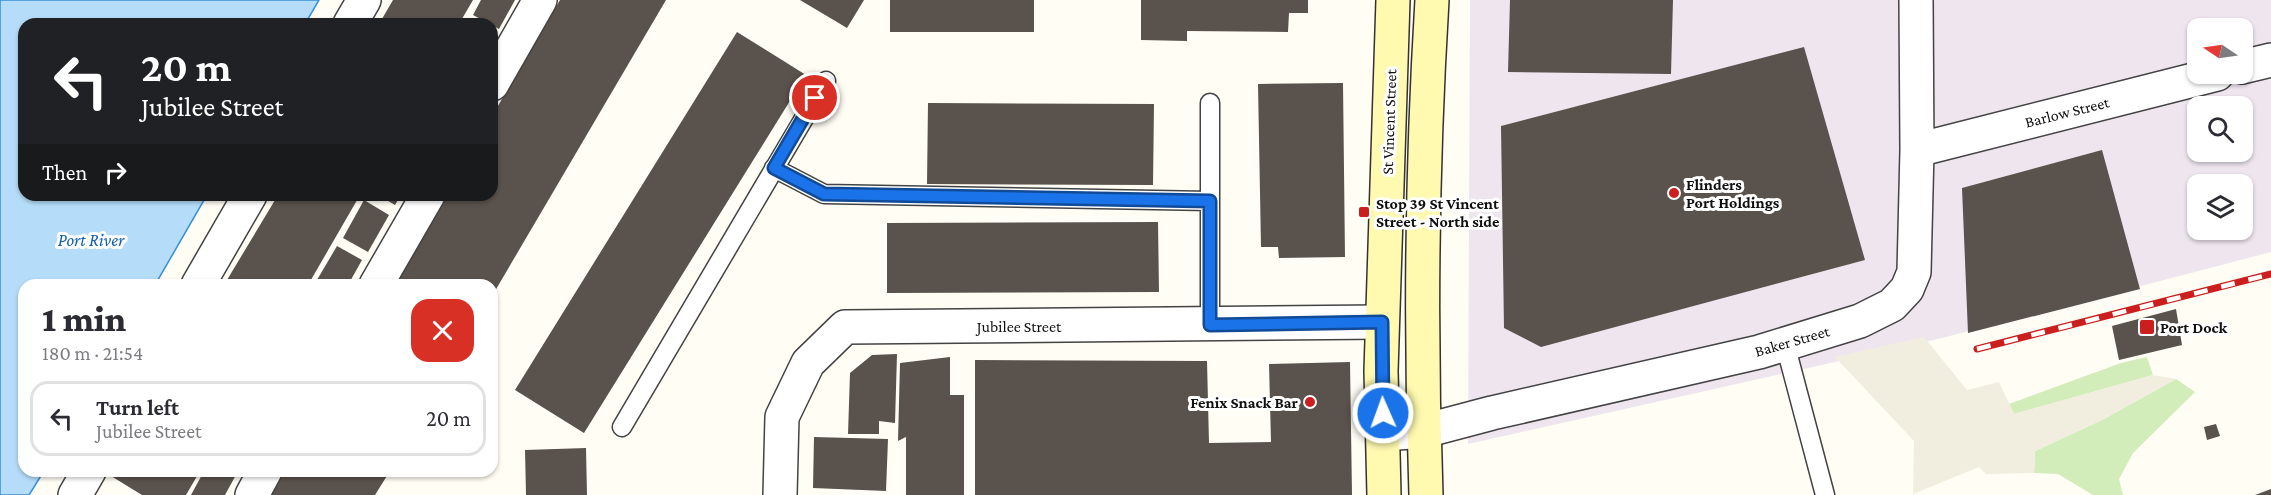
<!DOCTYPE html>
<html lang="en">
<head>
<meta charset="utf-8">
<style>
	:root { --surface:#fff; --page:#f7f7f7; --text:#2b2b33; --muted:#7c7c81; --line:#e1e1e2 }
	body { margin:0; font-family:"Crimson Pro",serif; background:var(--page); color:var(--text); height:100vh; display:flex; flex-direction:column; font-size:22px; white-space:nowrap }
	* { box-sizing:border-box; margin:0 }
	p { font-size:20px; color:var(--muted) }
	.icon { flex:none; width:33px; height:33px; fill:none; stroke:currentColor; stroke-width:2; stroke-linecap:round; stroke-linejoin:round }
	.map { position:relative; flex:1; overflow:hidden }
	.details { position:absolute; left:18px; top:279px; width:480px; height:198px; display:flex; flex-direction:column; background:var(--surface); border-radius:18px; box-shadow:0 2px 4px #0004 }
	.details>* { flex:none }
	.banner { position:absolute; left:18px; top:18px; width:480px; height:183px; border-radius:18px; box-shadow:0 2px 4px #0004; background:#202124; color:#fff; overflow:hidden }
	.needle { width:39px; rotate:283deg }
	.controls { position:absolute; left:2187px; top:18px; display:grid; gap:12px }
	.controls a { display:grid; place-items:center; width:66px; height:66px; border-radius:12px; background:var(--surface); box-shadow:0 2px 4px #0004; font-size:30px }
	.pin { position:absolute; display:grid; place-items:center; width:51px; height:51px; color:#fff; margin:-26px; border:3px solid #fff; border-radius:50%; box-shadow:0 2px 6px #0007 }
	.me { position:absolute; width:66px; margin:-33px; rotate:358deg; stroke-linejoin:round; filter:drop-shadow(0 0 4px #0008) }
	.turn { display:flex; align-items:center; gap:21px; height:126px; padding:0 24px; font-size:27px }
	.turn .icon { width:78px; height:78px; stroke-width:2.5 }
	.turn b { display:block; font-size:42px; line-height:51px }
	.then { display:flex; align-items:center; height:57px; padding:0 24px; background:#0003; gap:12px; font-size:22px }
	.round { display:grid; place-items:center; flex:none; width:63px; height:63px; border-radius:18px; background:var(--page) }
	.overview { display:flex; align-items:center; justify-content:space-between; height:102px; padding:0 24px }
	h1 { font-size:36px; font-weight:800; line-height:45px }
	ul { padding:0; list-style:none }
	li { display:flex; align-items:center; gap:18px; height:75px; margin:0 12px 9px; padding:0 12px; border:3px solid var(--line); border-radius:18px }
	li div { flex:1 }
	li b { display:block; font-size:22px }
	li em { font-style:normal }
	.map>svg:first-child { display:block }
	.industrial { fill:#eee5ef; fill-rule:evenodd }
	.green { fill:#d2edba }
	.plaza { fill:#f1eee0 }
	.water { fill:#b5ddfa; stroke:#378fd5; stroke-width:1.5 }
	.building { fill:#5a524c }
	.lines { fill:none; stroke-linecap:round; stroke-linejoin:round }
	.lane-casing { stroke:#434343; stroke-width:21 }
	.street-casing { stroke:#434343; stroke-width:36 }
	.secondary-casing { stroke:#323232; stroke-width:36 }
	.lane { stroke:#fff; stroke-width:18 }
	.street { stroke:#fff; stroke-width:33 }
	.secondary { stroke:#fffaaf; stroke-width:33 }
	.rail-casing { stroke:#ca1f1e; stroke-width:7 }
	.rail { stroke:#fff; stroke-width:4.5; stroke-dasharray:14; stroke-linecap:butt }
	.route-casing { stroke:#114b97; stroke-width:15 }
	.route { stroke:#1a73e8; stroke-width:10 }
	.poi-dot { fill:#ca1f1e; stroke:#fff; stroke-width:2 }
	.labels { text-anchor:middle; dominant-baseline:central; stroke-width:6; stroke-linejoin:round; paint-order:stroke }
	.street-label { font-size:16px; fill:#101010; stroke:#fff }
	.poi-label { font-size:16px; font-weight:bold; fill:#101010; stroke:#fff; text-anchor:start }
	.water-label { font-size:18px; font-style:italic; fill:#1060ab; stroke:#fff }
</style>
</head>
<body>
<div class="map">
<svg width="2271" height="495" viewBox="0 0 2271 495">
	<rect width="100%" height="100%" fill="#fffdf4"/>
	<path class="industrial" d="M1470 0H2271V252L1942 338 1468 444ZM2198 28H2242V74H2198ZM2198 106H2242V152H2198ZM2198 184H2242V230H2198Z"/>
	<path class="green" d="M2147 357 2153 375 2014 414 2009 404 2121 363Z
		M2176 379 2195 392 2133 453 2119 479 2123 495H2093L2058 474 2034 473 2035 451 2102 420Z"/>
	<path class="plaza" d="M1924 337 1967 390 1999 382 2014 414 2153 375 2176 379 2102 420 2035 451 2034 473 1986 474 1979 467 1913 494 1914 441 1835 357Z"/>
	<path class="water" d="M0 0H319L305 24H24V195H207L155 285H24V471H44L29 495H0Z"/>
	<path class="building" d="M393 0H473L459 24H379Z
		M481 0H515L499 29 473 15Z
		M560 0H666L492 296V285H393L446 195H492V116Z
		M800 0H864L847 28Z
		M890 0H1034V32H890Z
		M1141 0H1308V13H1289L1288 32 1187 31V41L1141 40Z
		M1510 0H1673L1671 74 1508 72Z
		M737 32 806 75 584 433 515 390Z
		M1804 47 1865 260 1541 347 1504 328 1501 126Z
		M1343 83 1345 257 1279 258 1278 247H1261L1258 84Z
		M928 103 1154 104 1153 185 927 184Z
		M2102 150 2140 289 1968 333 1962 188Z
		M278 195H360L308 285H224Z
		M378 195H401L395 205Z
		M364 200 389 215 368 252 343 238Z
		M1158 222 1159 292 887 293V223Z
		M337 246 362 260 348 285H314Z
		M2176 309 2182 345 2119 360 2112 326Z
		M897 354 895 423 879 421V434H848L850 373 872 355Z
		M950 357V395H964V495H906V437L898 441 900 363Z
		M975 360 1207 361 1209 443 1271 442 1269 364 1350 362 1352 495H975Z
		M2216 424 2220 436 2207 440 2204 427Z
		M814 437 888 439 886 491 813 488Z
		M586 448 587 495H526L525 450Z
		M114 471H200L186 495H142L111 476Z
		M204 471H234L237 473 225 495H191Z
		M285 471H390L375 495H271Z
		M2271 489V495H2255Z"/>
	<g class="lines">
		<defs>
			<path id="lane" d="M774 168 824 194 1210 201
				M1210 325V103
				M1785 344 1825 495
				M622 427 826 81"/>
			<path id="street" d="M350 24 364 0
				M2242 67 2271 60
				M492 84 540 0
				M1917 150 2217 74
				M198 285 250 195
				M376 285 428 195
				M1384 434 1424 431 1492 413 1759 352 1860 321 1892 305 1907 289 1914 272 1917 150 1916 0
				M75 495 89 471
				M252 495 265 471
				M780 495 782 417 808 363 845 327 1382 322"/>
			<path id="secondary" d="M1384 495 1381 371 1393 0
				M1426 495C1420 330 1422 164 1432 0"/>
		</defs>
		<use href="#lane" class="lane-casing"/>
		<use href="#street" class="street-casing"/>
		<use href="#secondary" class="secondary-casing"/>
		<use href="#lane" class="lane"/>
		<use href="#street" class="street"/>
		<use href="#secondary" class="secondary"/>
		<defs>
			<path id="rail" d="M1977 349 2271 274"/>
		</defs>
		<use href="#rail" class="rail-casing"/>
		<use href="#rail" class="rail"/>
	</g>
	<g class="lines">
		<defs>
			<path id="route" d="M815 98 774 168 824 194 1210 201V325L1382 322 1383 413"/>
		</defs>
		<use href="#route" class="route-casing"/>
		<use href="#route" class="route"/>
	</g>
	<g class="poi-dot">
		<circle cx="1674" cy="193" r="6"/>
		<rect x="1358" y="206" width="12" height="12" rx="3"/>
		<rect x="2139" y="319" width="16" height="16" rx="3"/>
		<circle cx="1310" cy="402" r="6"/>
	</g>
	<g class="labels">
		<g class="street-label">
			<text transform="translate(2067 112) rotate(-14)">Barlow Street</text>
			<text transform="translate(1389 122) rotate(-88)">St Vincent Street</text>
			<text x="1019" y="326">Jubilee Street</text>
			<text transform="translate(1792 341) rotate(-16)">Baker Street</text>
		</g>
		<g class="poi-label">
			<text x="1686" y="184">Flinders<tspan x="1686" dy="18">Port Holdings</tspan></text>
			<text x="1376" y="203">Stop 39 St Vincent<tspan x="1376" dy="18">Street - North side</tspan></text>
			<text x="2160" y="327">Port Dock</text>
			<text x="1298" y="402" text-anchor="end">Fenix Snack Bar</text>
		</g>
		<g class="water-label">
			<text x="91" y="240">Port River</text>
		</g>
	</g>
</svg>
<div class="controls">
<a><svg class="needle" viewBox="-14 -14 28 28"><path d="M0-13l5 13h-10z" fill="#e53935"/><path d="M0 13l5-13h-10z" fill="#7c7c81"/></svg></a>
<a><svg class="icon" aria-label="search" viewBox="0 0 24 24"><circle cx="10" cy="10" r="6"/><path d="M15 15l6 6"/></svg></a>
<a><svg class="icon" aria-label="layers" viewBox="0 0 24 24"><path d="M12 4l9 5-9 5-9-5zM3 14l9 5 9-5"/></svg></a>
</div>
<div class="pin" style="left:815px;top:98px;background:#d93025"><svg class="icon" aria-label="arrive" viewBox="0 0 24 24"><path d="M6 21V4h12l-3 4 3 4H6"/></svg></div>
<svg class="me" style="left:1383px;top:413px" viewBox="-20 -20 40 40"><circle r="17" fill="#1a73e8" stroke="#fff" stroke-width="3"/><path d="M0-11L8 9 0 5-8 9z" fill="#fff"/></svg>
<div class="banner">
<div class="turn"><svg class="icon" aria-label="left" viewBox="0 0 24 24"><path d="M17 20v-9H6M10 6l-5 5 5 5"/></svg><div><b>20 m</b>Jubilee Street</div></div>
<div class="then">Then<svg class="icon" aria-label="right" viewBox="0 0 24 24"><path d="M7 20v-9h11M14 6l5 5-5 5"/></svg></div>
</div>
<section class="details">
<div class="overview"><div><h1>1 min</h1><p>180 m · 21:54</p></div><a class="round" style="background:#d93025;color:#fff"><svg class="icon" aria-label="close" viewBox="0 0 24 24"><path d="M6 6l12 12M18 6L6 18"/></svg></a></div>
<ul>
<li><svg class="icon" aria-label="left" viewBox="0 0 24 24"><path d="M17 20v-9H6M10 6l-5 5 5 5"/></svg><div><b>Turn left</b><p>Jubilee Street</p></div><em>20 m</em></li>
</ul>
</section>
</div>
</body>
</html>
